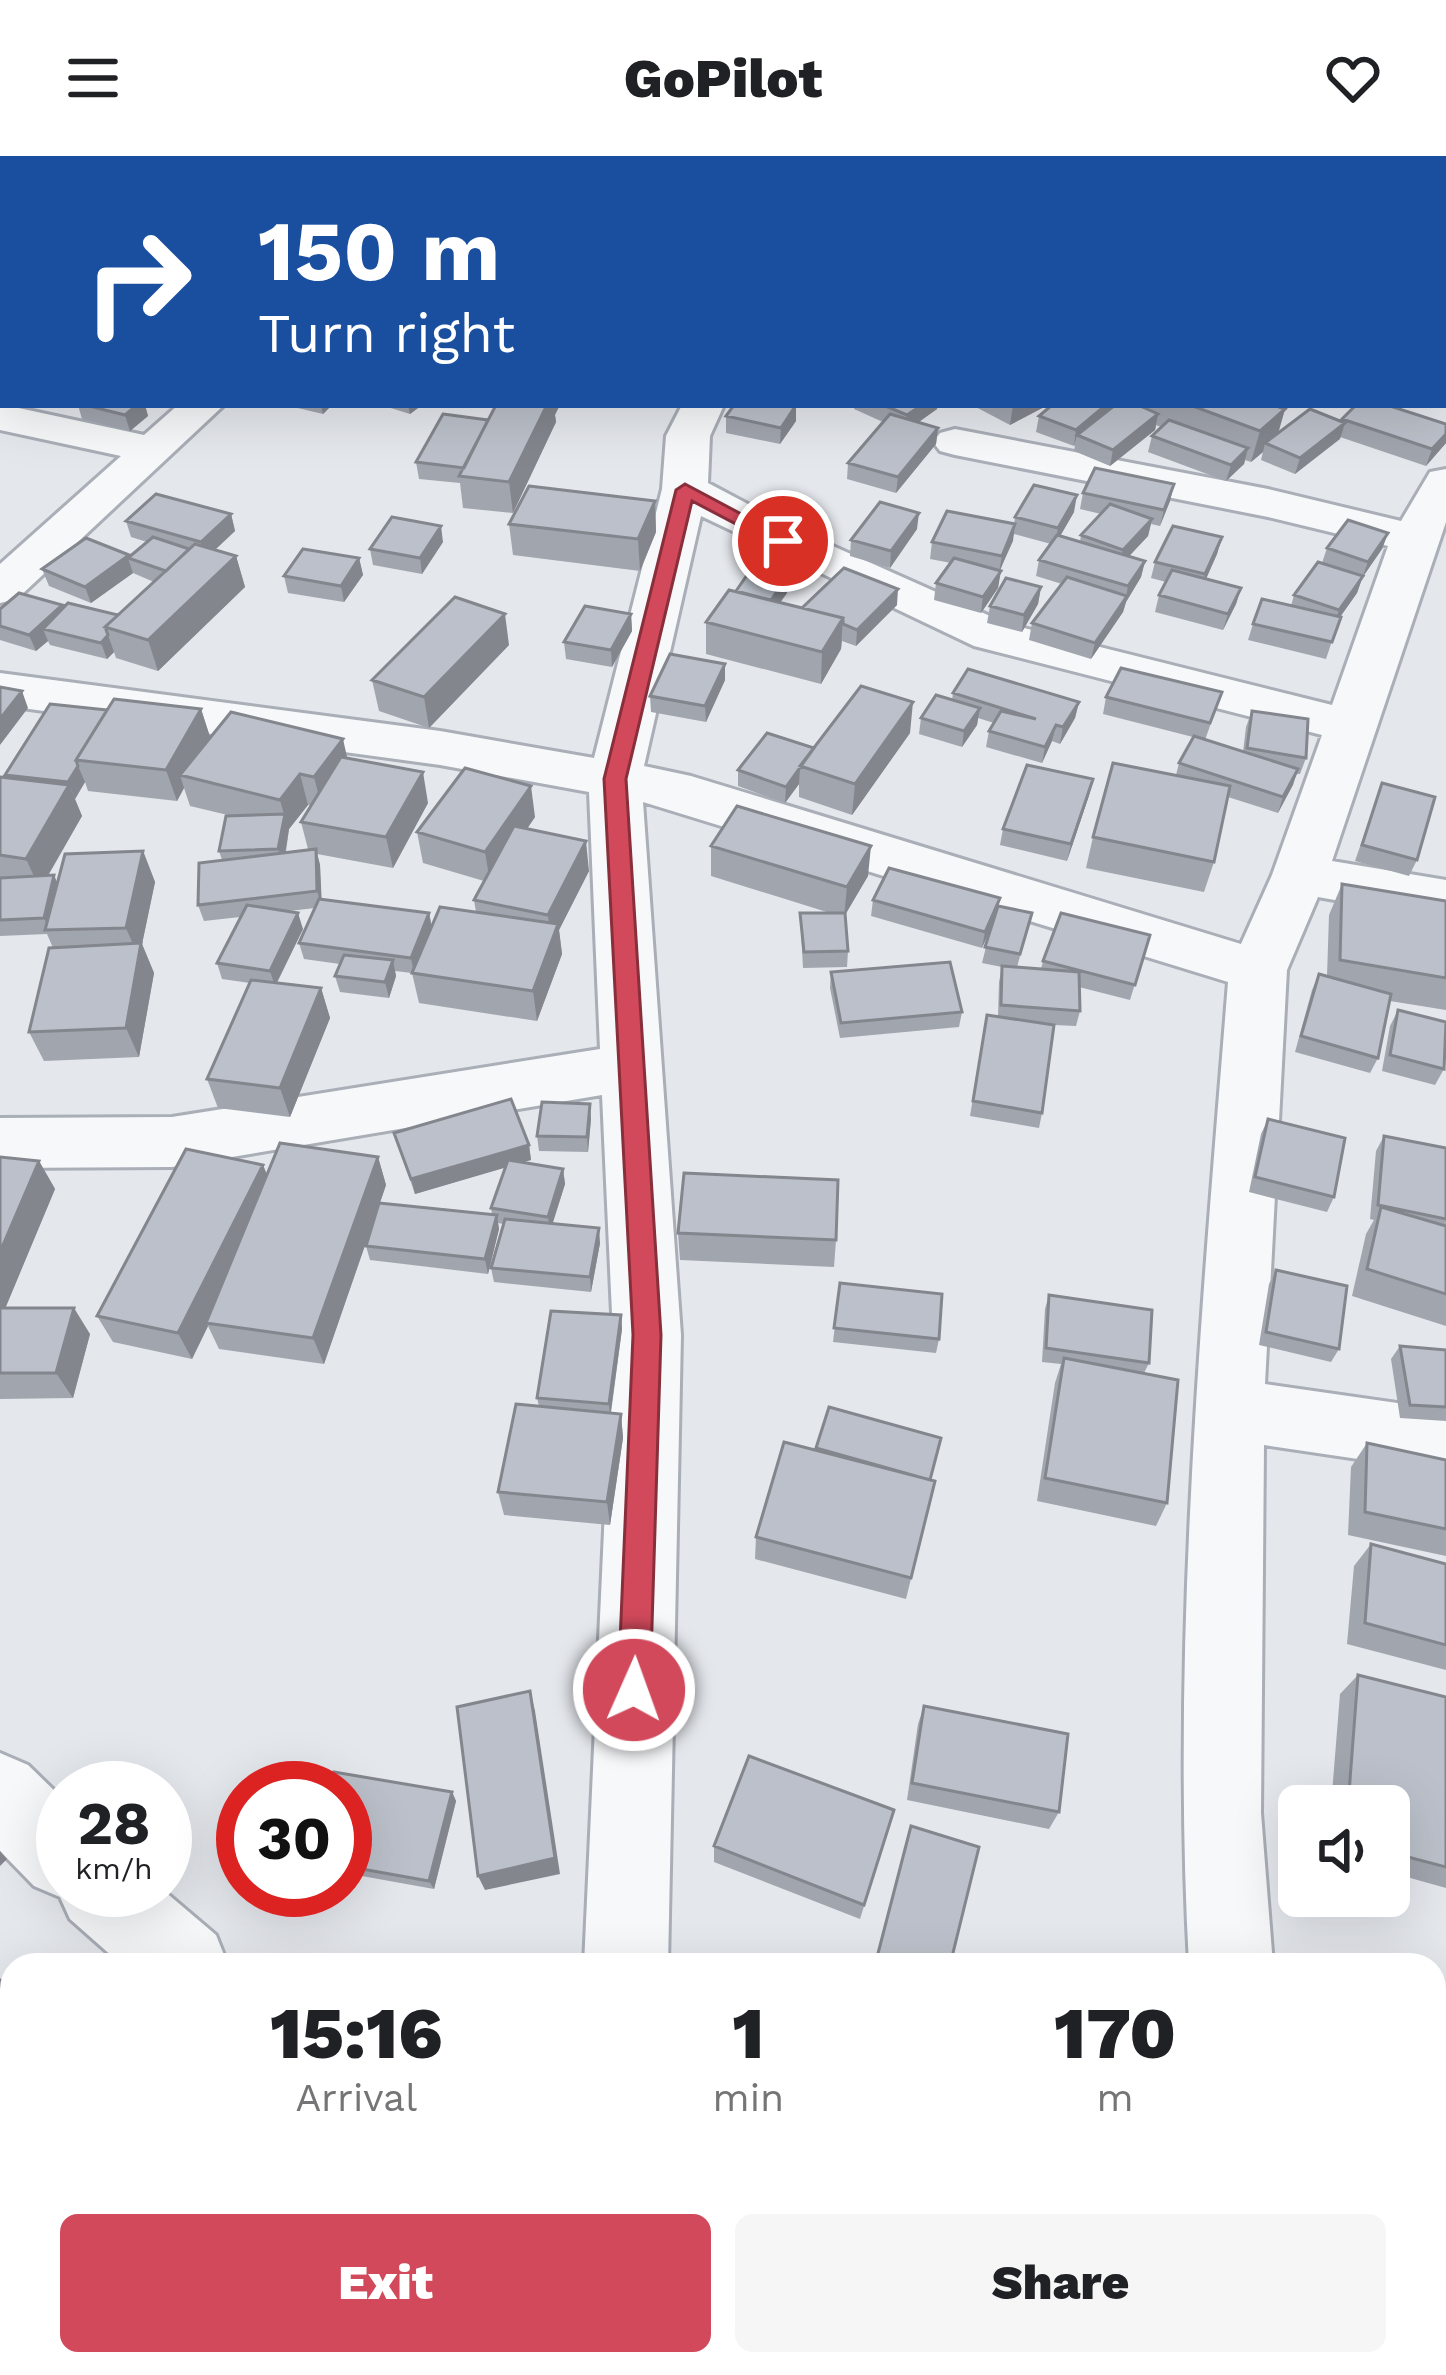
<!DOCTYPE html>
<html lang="en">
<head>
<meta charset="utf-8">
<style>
	:root { --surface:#fff; --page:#f6f6f6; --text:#202124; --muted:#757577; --accent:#d1495b }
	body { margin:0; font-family:"Work Sans",sans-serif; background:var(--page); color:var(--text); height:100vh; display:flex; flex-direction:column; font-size:45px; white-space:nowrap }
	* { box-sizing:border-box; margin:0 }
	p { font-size:39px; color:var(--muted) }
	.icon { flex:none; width:66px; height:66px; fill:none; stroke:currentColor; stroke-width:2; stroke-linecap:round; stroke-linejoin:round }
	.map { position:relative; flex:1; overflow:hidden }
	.panel { position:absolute; left:0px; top:1797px; width:1446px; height:423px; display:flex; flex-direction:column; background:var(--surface); border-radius:36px 36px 0 0; box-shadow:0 12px 48px #0002 }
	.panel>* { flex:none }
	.banner { position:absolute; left:0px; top:0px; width:1446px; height:252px; box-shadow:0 12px 48px #0002; background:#1a4fa0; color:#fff; overflow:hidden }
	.buttons { position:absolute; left:1278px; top:1629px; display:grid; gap:24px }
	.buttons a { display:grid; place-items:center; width:132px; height:132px; border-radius:18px; background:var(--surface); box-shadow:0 12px 48px #0002; font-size:60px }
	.speed { position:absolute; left:36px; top:1605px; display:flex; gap:24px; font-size:60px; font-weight:700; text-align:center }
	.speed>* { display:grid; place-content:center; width:156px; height:156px; border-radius:50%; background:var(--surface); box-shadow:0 12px 48px #0002; line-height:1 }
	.speed small { font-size:30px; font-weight:400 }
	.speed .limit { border:18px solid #d22; background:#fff; color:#111 }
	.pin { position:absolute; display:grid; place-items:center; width:102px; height:102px; color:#fff; margin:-51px; border:6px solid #fff; border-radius:50%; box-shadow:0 3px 12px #0007 }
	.me { position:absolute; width:132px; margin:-66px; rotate:2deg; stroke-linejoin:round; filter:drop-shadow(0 0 9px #0008) }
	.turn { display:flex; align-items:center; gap:42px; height:252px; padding:0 60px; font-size:54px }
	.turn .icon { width:156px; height:156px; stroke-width:2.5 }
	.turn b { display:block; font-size:84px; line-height:102px }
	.eta { display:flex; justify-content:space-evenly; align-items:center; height:204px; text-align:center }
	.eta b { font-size:72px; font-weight:800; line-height:84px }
	.primary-button { display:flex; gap:24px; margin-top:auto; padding:24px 60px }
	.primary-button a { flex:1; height:138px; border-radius:18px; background:var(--accent); color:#fff; font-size:48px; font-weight:800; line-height:138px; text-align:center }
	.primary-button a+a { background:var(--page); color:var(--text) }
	header { display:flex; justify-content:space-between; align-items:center; height:156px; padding:0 60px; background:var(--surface); font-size:54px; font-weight:800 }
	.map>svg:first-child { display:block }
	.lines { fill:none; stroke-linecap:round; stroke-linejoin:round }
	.minor-casing { stroke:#a9aeb7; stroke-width:6 }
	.minor { fill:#f7f8fa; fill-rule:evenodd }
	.wall { fill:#a1a5ae; fill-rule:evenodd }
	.shaded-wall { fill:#83868d }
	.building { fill:#bbc0ca; stroke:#83868d; stroke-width:3 }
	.route { fill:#d1495b; stroke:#882f3b; stroke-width:3 }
</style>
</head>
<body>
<header><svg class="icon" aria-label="menu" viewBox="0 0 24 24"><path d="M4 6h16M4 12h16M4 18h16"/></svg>GoPilot<svg class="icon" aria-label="heart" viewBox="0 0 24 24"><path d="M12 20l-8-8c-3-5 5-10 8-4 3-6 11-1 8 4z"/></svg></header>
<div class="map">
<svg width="1446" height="2219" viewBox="0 0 1446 2219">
	<rect width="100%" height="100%" fill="#e4e7ec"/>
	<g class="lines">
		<defs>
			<path id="minor" d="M142 0H186L140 3Z
				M463 0H500L461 3Z
				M651 0H693L695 3H653Z
				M953 0H991L951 3Z
				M0 248 144 279 178 249H224L17 443 0 447V408L121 300 0 274Z
				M682 249H724L710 280 708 327 799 375 1008 468 1332 549 1388 390 1268 361 955 299 940 295 933 286 940 277 955 273 1268 333 1401 365 1430 316 1446 313V366L1332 705 1446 724V764L1318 741 1287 814 1265 1228 1446 1254V1316L1264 1289 1261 1657 1273 1809H1189C1171 1481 1202 1153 1228 826L643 646 681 1179 668 1809H584L613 1179 602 939 172 1011 0 1012V962L172 961 600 893 589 636 440 609 0 549V517L440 575 594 602 662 333 666 280ZM701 360 974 490 1322 579 1272 719 1241 788 691 620 644 610Z
				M0 1597 28 1609 63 1643V1734H163L216 1779 228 1809H122L70 1763 60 1741 34 1730 0 1695Z
				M592 2208H688V2219H592Z
				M1209 2208H1305V2219H1209Z"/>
		</defs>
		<use href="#minor" class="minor-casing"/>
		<use href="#minor" class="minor"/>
	</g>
	<path class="wall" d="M226 0H308L302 3H227Z
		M515 0H618V3H515Z
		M719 0H792V3H719Z
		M888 0H938L935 3H888Z
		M1135 0H1179L1178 3H1142Z
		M1282 0H1335L1334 3H1279Z
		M1354 0H1444L1440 3H1353Z
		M1446 18V62H1443V27Z
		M1443 110 1446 111V152L1443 151Z
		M78 249H145L148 260 130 275 82 263Z
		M285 249H332L323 258Z
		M381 249H422L410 258Z
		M796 249V265L780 288 726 277V260Z
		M855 249H938L937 253 918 266 938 272 936 288 896 337 847 323 848 307 883 266 854 253Z
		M972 249H1048L1010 269Z
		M1148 249H1288L1285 253 1278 278 1342 265V263L1446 268V287L1426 310 1340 281 1295 318 1261 304 1263 296 1251 306 1245 304 1244 308 1226 325 1148 296 1152 280 1161 271 1156 269 1155 274 1110 310 1074 295 1075 289 1074 290 1036 276 1039 260 1147 253Z
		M555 259 556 266 513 357 463 352 460 327 419 323 416 306 488 264Z
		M1174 328 1170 345 1160 370 1151 368 1148 380 1129 400 1145 405 1141 421 1126 446 1123 456 1091 503 1029 484 1032 467 1062 428 1036 420 1039 404 1051 388 1014 378 1000 415 998 432 981 457 934 444 936 427 951 407 930 403 932 386 1014 368 1015 361 1074 356 1060 380 1080 386 1081 379 1101 358 1080 353 1083 337Z
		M655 345 656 376 640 415 513 399 509 368Z
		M231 358 235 375 215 394 236 400 245 431 158 515 116 502 114 496 107 503 50 489 48 485 36 495 0 484V453L63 452 118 459 154 426 133 417 91 447 49 430 42 413 130 400 147 386 131 381 126 365Z
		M917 373 890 412 850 400 851 384Z
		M1388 377 1382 393 1362 422 1357 437 1340 461 1326 503 1248 484 1253 468 1291 450 1294 439 1322 407 1327 392Z
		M1222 381 1217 398 1206 423 1241 432 1236 448 1223 474 1155 456 1159 439 1166 426 1151 422 1155 406Z
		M443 386 422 418 373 409 370 393Z
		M359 402 363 419 344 446 288 437 284 420Z
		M787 421V437L780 446 802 452 897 449 856 490 842 485 841 493 821 528 706 498V466L736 435Z
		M1041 431 1038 448 1022 476 987 467 990 450Z
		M631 458 632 475 612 511 566 503 564 486Z
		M509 489 429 572 379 555 372 524Z
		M725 524 706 566 651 556 650 540Z
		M1222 536 1205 584 1243 596 1246 571 1252 555 1306 602 1300 618H1297L1278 657 1228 641 1214 706 1204 736 1086 712 1093 681 1176 619 1179 607 1193 581 1103 558 1106 541Z
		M953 537 1079 546 1075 562 1060 588 1052 585 1042 607 986 591 989 575 994 567 978 562 977 569 962 591 919 578 921 562 952 544Z
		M201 553 210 581 348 602 428 647 393 712 317 698 320 709 321 743 429 757 432 771 476 756 474 744 484 725 423 707 417 676 535 661 527 673 589 715 559 774 562 798 537 865 419 847 412 817 395 815 396 820 389 842 340 836 335 820 340 808 304 803 299 787 315 752 289 755 303 773 277 827 321 832 330 862 290 961 218 952 207 923 250 827 222 823 217 807 240 761 204 765 198 749 222 704 219 695 232 660 190 650 184 632 177 645 88 635 85 626 75 643 82 660 48 720 54 719 57 728 143 695 155 726 142 788 154 817 139 901 44 905 29 876 53 792 47 778 0 780V621L7 622 5 619 107 554ZM308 649H311L301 666 308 693 286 696 289 673Z
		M910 577 852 659 799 641V628L785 647 738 630V614L814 592Z
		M1382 627 1417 704 1409 720 1355 705Z
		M1089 639 1067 705 1000 689 1003 673Z
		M711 690 868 720 845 758 848 795 847 811 803 812 800 757H830L711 720Z
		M1342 728 1446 745V854L1390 845 1378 902 1370 917 1295 896 1312 834 1319 818 1327 820 1329 759Z
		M1000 742 998 750 1032 757 1017 811 1041 813 1043 805 1150 779 1130 844 1079 831 1080 855 1076 870 1054 869 1042 957 1039 972 970 960 987 859 998 861 999 826 1002 811 982 807 991 771 982 792 871 760 873 744Z
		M831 816 962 856 959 871 840 882 830 832Z
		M1398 854 1444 913 1435 929 1382 915 1390 870Z
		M591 963 588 996 539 995 537 980Z
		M1268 963 1334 1041 1327 1056 1249 1036 1261 978Z
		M394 977 529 989 531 1004 522 1006 563 1013 565 1028 552 1068 600 1087 591 1136 494 1126 491 1112 503 1068 498 1067 499 1073 488 1118 370 1104 366 1090 372 1068 324 1208 219 1193 208 1170 192 1203 113 1186 97 1160 263 1009 267 1019 378 1001 386 1029 380 1047 492 1058 491 1052 505 1011 415 1038Z
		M1384 980 1446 992V1170L1352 1140 1366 1078 1374 1064 1370 1063 1376 995Z
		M0 1001 39 1005 55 1033 5 1152 90 1178 73 1242 0 1243Z
		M678 1077 836 1084 834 1111 680 1104Z
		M1276 1114 1339 1193 1331 1206 1259 1189 1269 1128Z
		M840 1127 939 1183 936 1197 833 1186Z
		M1049 1139 1149 1207 1144 1217 1167 1347 1156 1370 1037 1345 1055 1227 1061 1208 1042 1206 1045 1153Z
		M621 1159 622 1173 611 1257 621 1258 623 1282 610 1369 504 1359 498 1336 539 1250 537 1242Z
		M1400 1190 1446 1194V1265L1400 1262 1391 1203Z
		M1367 1287 1446 1304V1400L1348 1379 1351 1311Z
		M930 1324 935 1325 906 1443 755 1403 756 1381Z
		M1371 1388 1446 1408V1514L1347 1488 1354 1410Z
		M1358 1519 1446 1541V1732L1389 1716V1650H1331L1340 1538Z
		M924 1550 1059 1656 1049 1673 907 1644 918 1568Z
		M345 1632 452 1636 456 1645 434 1733 345 1717Z
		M894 1654 860 1763 714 1706V1690Z
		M1434 2103 1446 2219H1428L1427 2208H1434Z
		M972 2208H1125V2219H972Z"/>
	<path class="shaded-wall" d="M264 0H308L302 3H265Z
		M774 0H792V3H769Z
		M1417 0H1444L1440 3H1416Z
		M3 214V234L0 235V216Z
		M137 249H145L148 260 130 275 125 259Z
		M321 249H332L323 258Z
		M408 249H422L410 258Z
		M547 249H560L555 259 556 266 513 357 509 326Z
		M796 249V265L780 288 781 272Z
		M922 249H938L937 253 905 276 907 259Z
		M1013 249H1048L1010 269Z
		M1106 249H1114L1077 279 1074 290 1076 274Z
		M1282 249H1288L1284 254 1285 253 1276 284 1265 287 1263 296 1251 306 1260 275 1279 258Z
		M1158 258 1155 274 1110 310 1113 294Z
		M1345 267 1340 283 1295 318 1300 302Z
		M938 272 936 288 896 337 898 321Z
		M1446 278V287L1426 310 1432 293Z
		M1248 292 1244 308 1226 325 1231 309Z
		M1174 328 1170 345 1160 370 1164 354Z
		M1077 339 1074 356 1055 389 1058 372Z
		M655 345 656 376 640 415 638 383Z
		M919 357 917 373 890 412 891 395Z
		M231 358 235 375 205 403 201 386Z
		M1152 363 1148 380 1119 411 1123 394Z
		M1015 368 1013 385 999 416 1002 400Z
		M441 370 443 386 422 418 420 402Z
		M1388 377 1382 393 1362 422 1368 406Z
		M1222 381 1217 398 1201 434 1205 418Z
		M129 399 128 402 133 417 91 447 85 431Z
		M236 400 245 431 158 515 148 484Z
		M359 402 363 419 344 446 341 430Z
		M1145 405 1141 421 1126 446 1123 456 1091 503 1095 487 1126 441 1128 430Z
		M1001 415 998 432 981 457 983 441Z
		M1363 420 1357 437 1333 471 1339 454Z
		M787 421V437L767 465 768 448Z
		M1041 431 1038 448 1022 476 1024 459Z
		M1241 432 1236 448 1223 474 1228 458Z
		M898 433 897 449 856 490 857 474Z
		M62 449 68 466 43 473 48 485 36 495 29 479Z
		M505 458 509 489 429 572 424 541Z
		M631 458 632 475 612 511 611 494Z
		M843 462 841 493 821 528 822 496Z
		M108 479 114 496 107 503 101 487Z
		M725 508V524L706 566 705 550Z
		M22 535 28 552 0 589V563Z
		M913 546 910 577 852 659 855 628Z
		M1079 546 1075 562 1060 588 1063 571Z
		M980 552 977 569 962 591 964 575Z
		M201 553 211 584 180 619 184 632 177 645 166 614Z
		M1056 569 1052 585 1042 607 1045 591Z
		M343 583 350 614 322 652 314 621Z
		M78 610 85 626 75 643 68 626Z
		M800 612 799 628 785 647 786 631Z
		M1298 613 1293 629 1278 657 1283 641Z
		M423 616 428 647 393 712 386 681Z
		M300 618 308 649 289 673 283 710 278 693 285 662 280 644Z
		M1093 623 1089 639 1067 705 1071 688Z
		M69 629 82 660 40 733 26 703Z
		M531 630 535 661 490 726 485 696Z
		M586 685 589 715 559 774 562 798 537 865 533 835 551 787 548 759Z
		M871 690 868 720 844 761 847 731Z
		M316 693 320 709 322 751 317 735Z
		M143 695 155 726 142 788 154 817 139 901 126 872 139 802 126 772Z
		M54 719 61 736 50 774 44 762Z
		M1000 742 997 758 982 792 985 776Z
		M298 757 303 773 275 830 270 815Z
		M429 757 432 773 414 818 411 802Z
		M393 804 396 820 389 842 385 826Z
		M321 832 330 862 290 961 280 932Z
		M590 948 591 963 588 996 587 981Z
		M529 989 531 1004 415 1038 411 1023Z
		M378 1001 386 1029 324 1208 313 1182Z
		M39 1005 55 1033 0 1165V1096Z
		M263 1009 274 1037 206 1167 208 1170 192 1203 178 1177Z
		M563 1013 565 1028 550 1076 548 1061Z
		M497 1059 499 1073 488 1118 485 1103Z
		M599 1072 600 1087 591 1136 590 1121Z
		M74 1152 90 1178 73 1242 56 1217Z
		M621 1159 622 1173 610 1261 609 1248Z
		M621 1258 623 1282 610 1369 607 1346Z
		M530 1535 535 1555 560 1718 485 1734 478 1720Z
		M452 1636 456 1645 434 1733 429 1725Z
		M0 1695 7 1703 0 1710Z
		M12 2158V2188L0 2202V2172Z
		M380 2208H392L389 2219H377Z"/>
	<path class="building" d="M326 0H351L361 3H321Z
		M533 0H610L604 3H540Z
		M1075 0 1072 3H1041L1031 1Z
		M1090 0H1131L1140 2 1086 3Z
		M1300 0H1330L1327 3H1312Z
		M1443 110 1446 111V134L1443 133Z
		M85 249H137L125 259Z
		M496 249H547L509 326 459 320Z
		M734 249H796L781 272 726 260Z
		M883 249H922L907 259Z
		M1052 249H1106L1076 274 1039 260Z
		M1115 249H1138L1158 258 1113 294 1077 279Z
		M1190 249H1273L1285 253 1260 275Z
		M1356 249H1387L1446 268V278L1432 293 1342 263Z
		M1310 253 1345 267 1300 302 1265 287Z
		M443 258 488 264 464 312 416 306Z
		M890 258 938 272 898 321 848 307Z
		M1169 264 1248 292 1231 309 1152 280Z
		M1095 312 1174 328 1164 354 1083 337Z
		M1034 329 1077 339 1058 372 1015 361Z
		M529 330 655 345 638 383 509 368Z
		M156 338 231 358 201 386 126 365Z
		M880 346 919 357 891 395 851 384Z
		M1110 348 1152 363 1123 394 1081 379Z
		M947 355 1015 368 1002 400 932 386Z
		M392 361 441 370 420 402 370 393Z
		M1348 364 1388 377 1368 406 1327 392Z
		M1173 370 1222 381 1205 418 1155 406Z
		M1057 379 1145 405 1128 430 1039 404Z
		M153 381 189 393 166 415 128 402Z
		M86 382 129 399 85 431 42 413Z
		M195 388 236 400 148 484 105 471Z
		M303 393 359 402 341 430 284 420Z
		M954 402 1001 415 983 441 936 427Z
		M1318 406 1363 420 1339 454 1294 439Z
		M752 412 787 421 771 444 736 435Z
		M844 412 898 433 857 474 843 468V462L802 452Z
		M1172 414 1241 432 1228 458 1159 439Z
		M1067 421 1127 440 1095 487 1032 467Z
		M1006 422 1041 431 1024 459 990 450Z
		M729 434 843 462 822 496 706 466Z
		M19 437 62 449 29 479 0 470V453Z
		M455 441 505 458 424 541 372 524Z
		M1262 443 1341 461 1332 486 1253 468Z
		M68 447 118 459 105 471 108 479 101 487 43 473Z
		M585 450 631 458 611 494 564 486Z
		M670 498 725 508 705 550 650 540Z
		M1121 512 1222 536 1210 567 1106 541Z
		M968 513 1079 546 1063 571 1056 569 1045 591 989 575 1001 555 1036 563 953 537Z
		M861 530 913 546 855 628 800 610Z
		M0 531 22 535 0 563Z
		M936 539 980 552 964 575 921 562Z
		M114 543 201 553 166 614 76 604Z
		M50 548 107 554 76 604 78 610 68 626 5 619Z
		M1252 555 1308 563 1306 602 1247 592Z
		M231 556 343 583 314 621 300 618 280 644 180 619Z
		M767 577 814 592 786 631 738 614Z
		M1194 580 1298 613 1283 641 1179 607Z
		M341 601 423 616 386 681 301 666Z
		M1113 607 1230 630 1214 706 1093 681Z
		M1027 609 1093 623 1071 688 1003 673Z
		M465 612 531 630 485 696 417 676Z
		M0 621 69 629 26 703 0 699Z
		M1382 627 1435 641 1417 704 1362 689Z
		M737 650 871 690 847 731 711 690Z
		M285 658 278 693 219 695 226 660Z
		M514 670 586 685 548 759 474 744Z
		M316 693 317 735 198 749 199 707Z
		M143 695 126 772 45 774 65 698Z
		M889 712 1000 742 985 776 873 744Z
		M54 719 44 762 0 764V722Z
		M1342 728 1446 745V822L1340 804Z
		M319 743 429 757 411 802 299 787Z
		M247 749 298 757 270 815 217 807Z
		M998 750 1032 757 1020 798 985 791Z
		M440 751 558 768 533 835 412 817Z
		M800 757H845L848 795 804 796Z
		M1061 757 1150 779 1135 829 1043 805Z
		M141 787 126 872 29 876 49 792Z
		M344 799 393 804 385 826 335 820Z
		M950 806 962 856 841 867 831 816Z
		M1002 810 1079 816 1080 855 1001 849Z
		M1319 818 1391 838 1378 902 1301 880Z
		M251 824 321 832 280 932 207 923Z
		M1398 854 1446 866 1444 913 1390 899Z
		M987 859 1054 869 1042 957 973 945Z
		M511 943 529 989 411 1023 394 977Z
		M542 946 590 948 587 981 537 980Z
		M1268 963 1345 982 1334 1041 1255 1021Z
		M1384 980 1446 992V1063L1378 1049Z
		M280 987 378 1001 313 1182 206 1167Z
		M186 993 263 1009 178 1177 97 1160Z
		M0 1001 39 1005 0 1096Z
		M508 1004 563 1013 548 1061 491 1052Z
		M684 1017 838 1024 836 1084 678 1077Z
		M379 1047 497 1059 485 1103 366 1090Z
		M1381 1051 1446 1070V1138L1367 1113Z
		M505 1063 599 1072 590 1121 491 1112Z
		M1276 1114 1347 1130 1339 1193 1266 1176Z
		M840 1127 942 1138 939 1183 834 1172Z
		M1049 1139 1152 1154 1149 1207 1046 1192Z
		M0 1152H74L56 1217H0Z
		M551 1155 621 1159 609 1248 537 1242Z
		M1400 1190 1446 1194V1251L1410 1249Z
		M1064 1202 1178 1224 1167 1347 1045 1322Z
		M516 1248 621 1258 607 1346 498 1336Z
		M829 1251 941 1282 930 1324 816 1292Z
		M784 1286 935 1325 911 1422 756 1381Z
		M1367 1287 1446 1304V1373L1365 1356Z
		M1371 1388 1446 1408V1489L1365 1467Z
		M1358 1519 1446 1541V1711L1389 1696V1650H1348Z
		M530 1535 555 1702 478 1720 457 1551Z
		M924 1550 1068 1578 1059 1656 912 1627Z
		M749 1600 894 1654 864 1749 714 1690Z
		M334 1616 452 1636 429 1725 345 1710V1632H329Z
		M911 1670 979 1691 950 1809H875Z
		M0 1824 12 1836V1943L4 1952 0 1948Z
		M12 2005V2158L0 2172V2018Z
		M1434 2103 1446 2104V2219H1441L1434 2154Z
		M268 2208H380L377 2219H266Z
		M868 2208H958V2219H867Z
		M981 2208H1125V2219H980Z"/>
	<path class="route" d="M685 328 792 385 776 389 692 345 626 623 661 1179 650 1534 645 1545 634 1549 622 1545 618 1534 633 1179 604 623 676 334Z"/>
</svg>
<div class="buttons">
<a><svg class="icon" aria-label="sound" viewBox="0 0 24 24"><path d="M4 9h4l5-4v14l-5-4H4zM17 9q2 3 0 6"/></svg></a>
</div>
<div class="speed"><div>28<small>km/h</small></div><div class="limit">30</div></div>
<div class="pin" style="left:783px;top:385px;background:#d93025"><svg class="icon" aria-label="arrive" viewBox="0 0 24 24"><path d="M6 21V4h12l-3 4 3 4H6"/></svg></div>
<svg class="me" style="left:634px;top:1534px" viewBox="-20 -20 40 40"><circle r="17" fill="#d1495b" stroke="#fff" stroke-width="3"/><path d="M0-11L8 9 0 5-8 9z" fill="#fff"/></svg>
<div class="banner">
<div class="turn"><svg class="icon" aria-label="right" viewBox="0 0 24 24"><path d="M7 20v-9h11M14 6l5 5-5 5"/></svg><div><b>150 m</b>Turn right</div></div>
</div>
<section class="panel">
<div class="eta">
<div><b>15:16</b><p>Arrival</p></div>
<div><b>1</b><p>min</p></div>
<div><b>170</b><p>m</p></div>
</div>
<div class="primary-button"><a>Exit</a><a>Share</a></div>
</section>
</div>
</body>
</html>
